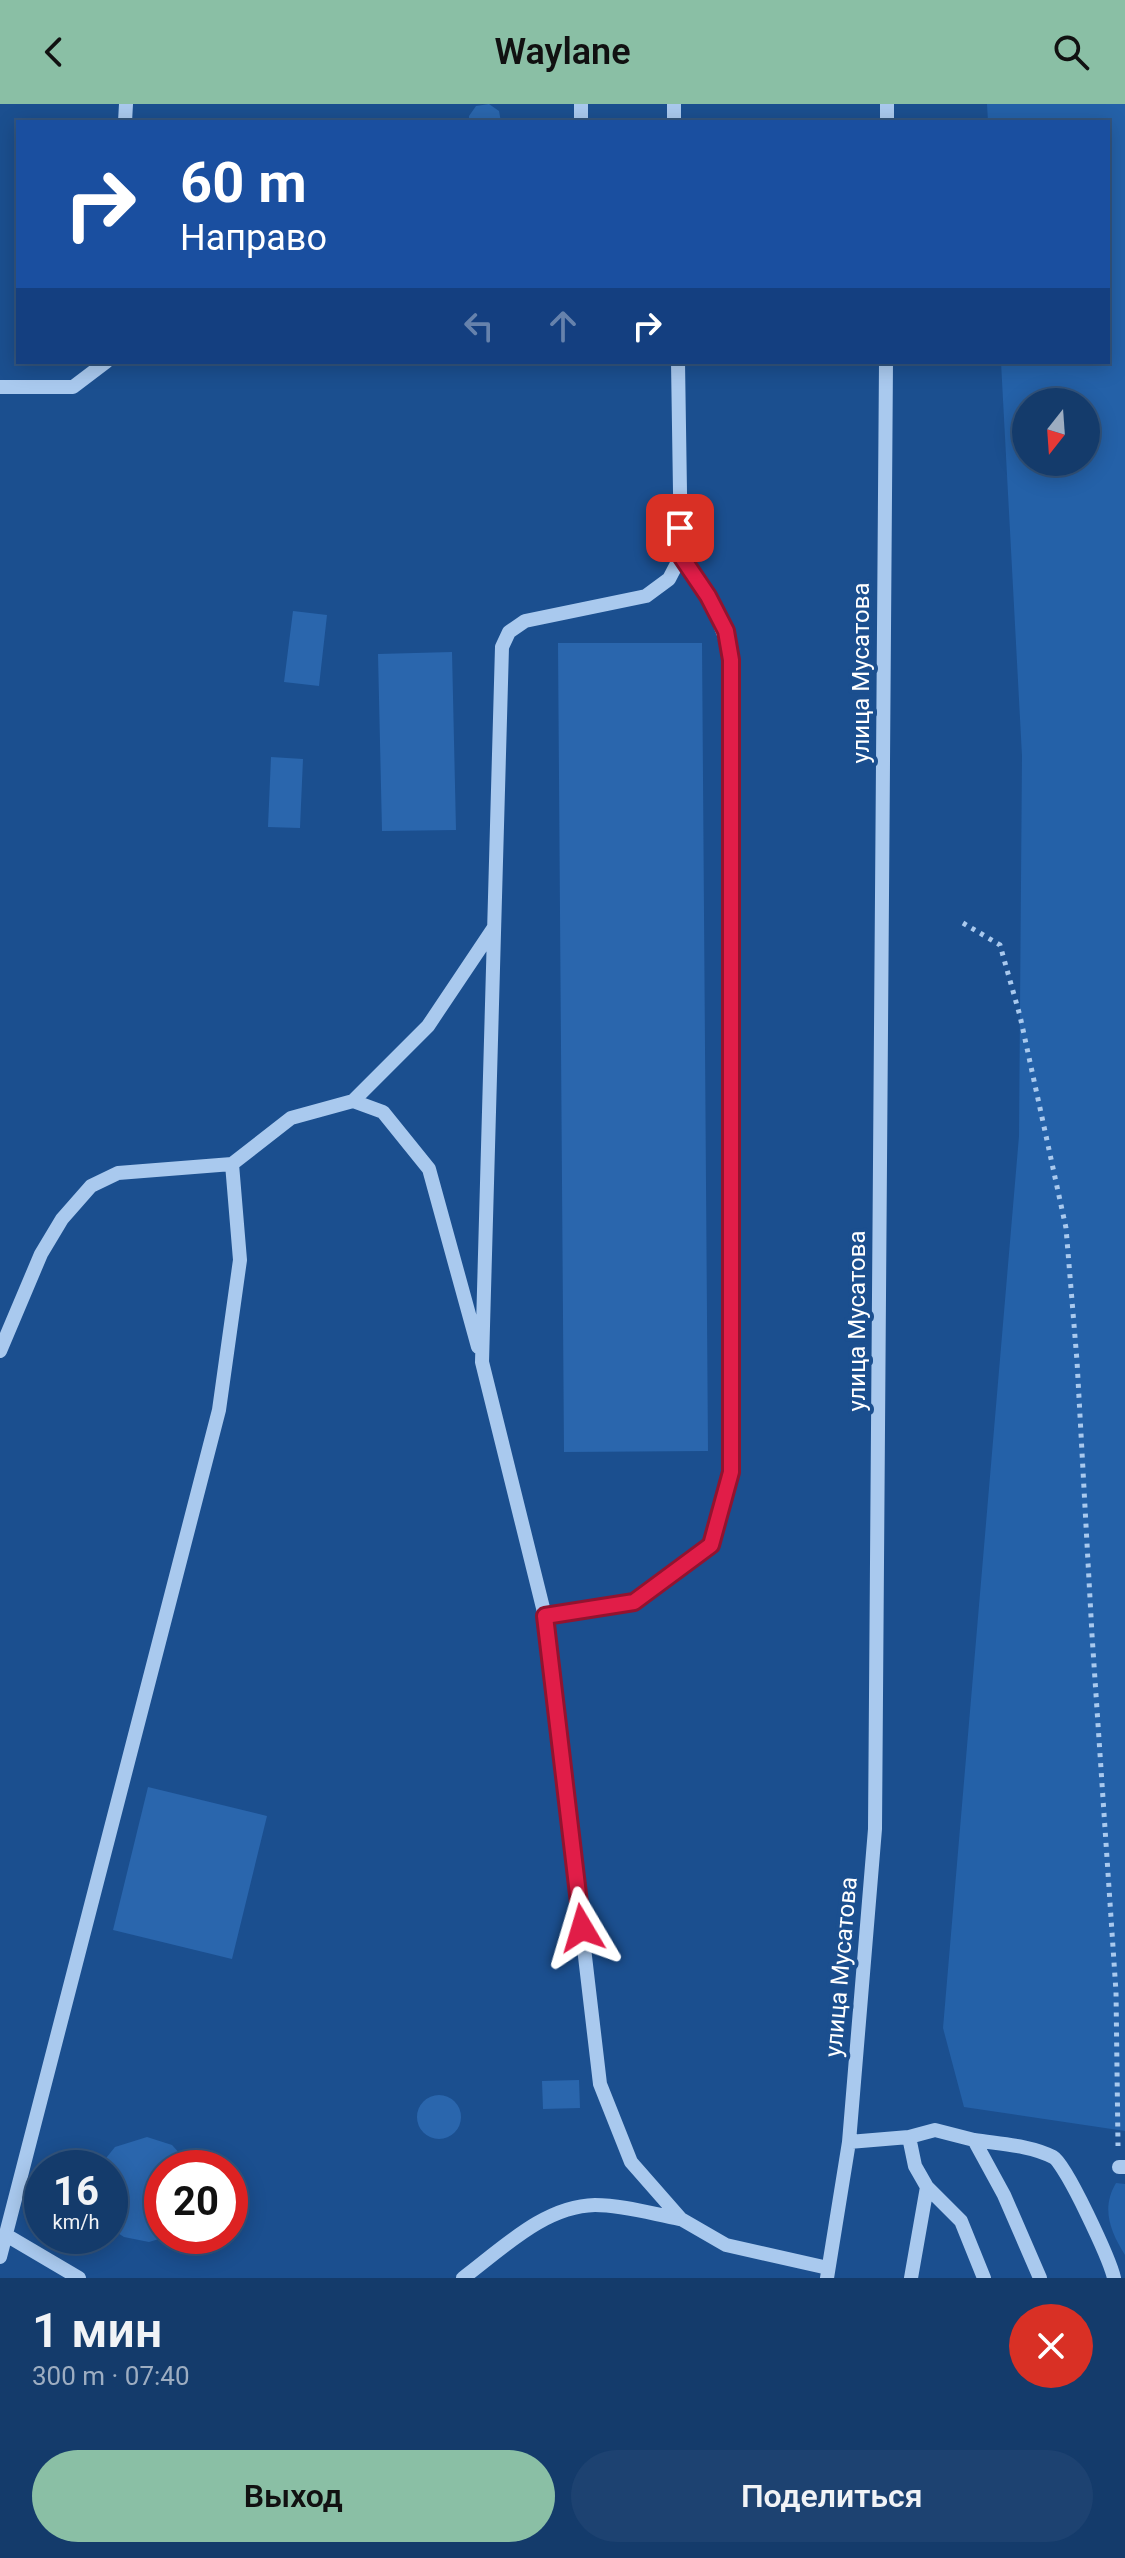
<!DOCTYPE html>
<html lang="ru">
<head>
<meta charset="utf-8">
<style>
	:root { --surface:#143b6b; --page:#1d4271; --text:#f1f3f6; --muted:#9dadc1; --line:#33557e; --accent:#8abfa5 }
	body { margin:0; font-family:Roboto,sans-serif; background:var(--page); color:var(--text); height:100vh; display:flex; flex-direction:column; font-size:30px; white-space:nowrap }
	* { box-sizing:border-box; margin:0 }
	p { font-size:26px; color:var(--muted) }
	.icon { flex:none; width:44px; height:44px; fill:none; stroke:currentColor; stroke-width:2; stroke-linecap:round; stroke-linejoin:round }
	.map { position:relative; height:2174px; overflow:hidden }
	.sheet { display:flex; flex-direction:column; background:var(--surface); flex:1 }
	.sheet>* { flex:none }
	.top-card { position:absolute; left:16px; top:16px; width:1094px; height:244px; border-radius:0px; box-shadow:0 4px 20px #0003,0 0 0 2px var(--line); background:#1a4fa0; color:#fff; overflow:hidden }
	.needle { width:52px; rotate:197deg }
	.tools { position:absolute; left:1012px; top:284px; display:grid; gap:16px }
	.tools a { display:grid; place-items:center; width:88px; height:88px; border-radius:50%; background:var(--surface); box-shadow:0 4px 20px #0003,0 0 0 2px var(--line); font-size:40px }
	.speed { position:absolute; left:24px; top:2046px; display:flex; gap:16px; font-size:40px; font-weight:700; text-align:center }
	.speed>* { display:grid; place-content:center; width:104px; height:104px; border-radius:50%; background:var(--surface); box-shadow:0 4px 20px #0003,0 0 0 2px var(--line); line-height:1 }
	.speed small { font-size:20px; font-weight:400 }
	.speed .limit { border:12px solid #d22; background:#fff; color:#111 }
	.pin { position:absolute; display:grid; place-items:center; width:68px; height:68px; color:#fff; margin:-34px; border-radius:16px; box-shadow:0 4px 12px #0006 }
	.me { position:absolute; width:88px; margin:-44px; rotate:353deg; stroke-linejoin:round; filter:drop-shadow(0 0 6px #0008) }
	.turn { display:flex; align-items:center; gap:28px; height:168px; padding:0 32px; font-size:36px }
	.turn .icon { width:104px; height:104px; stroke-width:2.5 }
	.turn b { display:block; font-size:56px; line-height:68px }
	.lanes { display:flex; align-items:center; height:76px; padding:0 32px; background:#0003; justify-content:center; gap:40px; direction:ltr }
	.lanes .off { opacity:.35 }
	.round { display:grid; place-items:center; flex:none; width:84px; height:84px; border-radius:42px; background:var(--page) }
	.head { display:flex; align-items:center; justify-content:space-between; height:136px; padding:0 32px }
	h1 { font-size:48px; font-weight:600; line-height:60px }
	.button { display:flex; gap:16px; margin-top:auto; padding:16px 32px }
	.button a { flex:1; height:92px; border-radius:48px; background:var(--accent); color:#111; font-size:32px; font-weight:600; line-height:92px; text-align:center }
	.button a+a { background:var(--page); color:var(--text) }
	header { display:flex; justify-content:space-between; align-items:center; height:104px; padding:0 32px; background:var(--accent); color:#111; font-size:36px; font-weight:600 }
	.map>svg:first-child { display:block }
	.green { fill:#2461a8; fill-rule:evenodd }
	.building { fill:#2a66ad }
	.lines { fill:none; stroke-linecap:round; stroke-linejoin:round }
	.path { stroke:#a9c9ee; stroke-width:5; stroke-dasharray:4 6; stroke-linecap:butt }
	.minor { stroke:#a9c9ee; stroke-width:14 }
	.route-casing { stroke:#92132f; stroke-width:20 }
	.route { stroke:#e11d48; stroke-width:14 }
	.labels { text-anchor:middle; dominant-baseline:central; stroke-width:8; stroke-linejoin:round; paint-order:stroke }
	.street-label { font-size:24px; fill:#fff; stroke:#1b4f8f }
</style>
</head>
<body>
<header><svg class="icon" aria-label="back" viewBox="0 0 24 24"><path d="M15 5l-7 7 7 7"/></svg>Waylane<svg class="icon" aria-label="search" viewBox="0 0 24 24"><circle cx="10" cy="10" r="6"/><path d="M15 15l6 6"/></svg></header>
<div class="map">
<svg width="1125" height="2174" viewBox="0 0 1125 2174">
	<rect width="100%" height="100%" fill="#1b4f8f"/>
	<path class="green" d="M987 0H1125V2027L964 2003 943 1924 1019 1032 1022 652 1001 258H1108V18H988ZM1026 298H1086V358H1026Z
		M1116 2079 1125 2080V2151C1110 2127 1101 2104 1116 2079Z"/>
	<path class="building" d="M489 0 499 7 501 18H469V12L476 2Z
		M293 507 327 511 319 582 284 578Z
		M558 539H702L708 1347 564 1348Z
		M452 548 456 726 382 727 378 550Z
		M271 653 303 655 300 724 268 723Z
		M148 1683 267 1712 232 1855 113 1826Z
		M579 1976 580 2004 543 2005 542 1977Z
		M417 2013a22 22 0 1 1 44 0a22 22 0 1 1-44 0Z
		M147 2033 172 2041 193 2064H162V2132H169L149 2138 124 2133 110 2124V2064H98L115 2043Z"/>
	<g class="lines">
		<path class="path" d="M963 819 1000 841 1020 912 1066 1124 1077 1257 1092 1531 1116 1888 1118 2042"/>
		<path class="minor" d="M674 0V18
			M125 18 126 0
			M581 18V0
			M887 18V0
			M678 258 681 452 669 475 646 492 525 517 509 528 502 543 482 1258 545 1512 600 1980 631 2058 681 2115 726 2141 828 2164
			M0 283H73L106 258
			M353 997 428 922 493 825
			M0 1247 41 1150 62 1115 91 1082 118 1069 232 1060 291 1014 353 997 383 1008 429 1065 478 1243
			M545 1512 634 1498 711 1441 731 1368V556C723 516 703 486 681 452
			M909 2033 915 2062 927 2083 961 2117 984 2174
			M849 2038 909 2033 935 2026 974 2036
			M1119 2063H1125
			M6 2131 79 2174
			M0 2153 219 1306 240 1156 232 1060
			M463 2174C502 2145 544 2102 595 2101 623 2101 653 2110 680 2115
			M827 2174 849 2038 875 1725 886 258
			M911 2174 927 2083
			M1040 2174 1004 2091 974 2036C999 2040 1030 2041 1053 2053 1066 2060 1110 2156 1114 2174"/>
	</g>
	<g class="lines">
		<defs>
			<path id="route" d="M582 1824 545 1512 634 1498 711 1441 731 1368V556L726 527 708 492 681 452 680 424"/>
		</defs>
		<use href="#route" class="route-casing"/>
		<use href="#route" class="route"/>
	</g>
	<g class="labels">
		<g class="street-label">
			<text transform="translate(861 569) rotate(-90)">улица Мусатова</text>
			<text transform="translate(857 1217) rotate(-90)">улица Мусатова</text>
			<text transform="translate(841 1863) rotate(-85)">улица Мусатова</text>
		</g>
	</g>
</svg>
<div class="tools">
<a><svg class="needle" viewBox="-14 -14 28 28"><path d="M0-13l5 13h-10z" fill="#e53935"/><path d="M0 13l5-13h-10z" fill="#9dadc1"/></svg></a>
</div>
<div class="speed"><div>16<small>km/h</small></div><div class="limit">20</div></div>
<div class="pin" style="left:680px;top:424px;background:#d93025"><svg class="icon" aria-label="arrive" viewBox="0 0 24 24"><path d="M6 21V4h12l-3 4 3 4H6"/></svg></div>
<svg class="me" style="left:582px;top:1824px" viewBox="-20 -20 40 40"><path d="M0-17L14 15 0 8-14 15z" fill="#e11d48" stroke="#fff" stroke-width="4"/></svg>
<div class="top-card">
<div class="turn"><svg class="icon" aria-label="right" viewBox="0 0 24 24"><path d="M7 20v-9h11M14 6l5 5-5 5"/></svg><div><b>60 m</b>Направо</div></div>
<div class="lanes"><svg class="icon off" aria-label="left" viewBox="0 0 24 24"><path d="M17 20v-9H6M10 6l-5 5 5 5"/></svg><svg class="icon off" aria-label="ahead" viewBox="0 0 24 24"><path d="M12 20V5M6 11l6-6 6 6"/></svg><svg class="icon" aria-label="right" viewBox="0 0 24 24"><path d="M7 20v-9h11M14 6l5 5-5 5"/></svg></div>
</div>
</div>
<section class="sheet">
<div class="head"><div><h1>1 мин</h1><p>300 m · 07:40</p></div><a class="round" style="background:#d93025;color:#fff"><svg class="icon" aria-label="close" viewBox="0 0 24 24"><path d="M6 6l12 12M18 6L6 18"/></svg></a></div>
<div class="button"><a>Выход</a><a>Поделиться</a></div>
</section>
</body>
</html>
